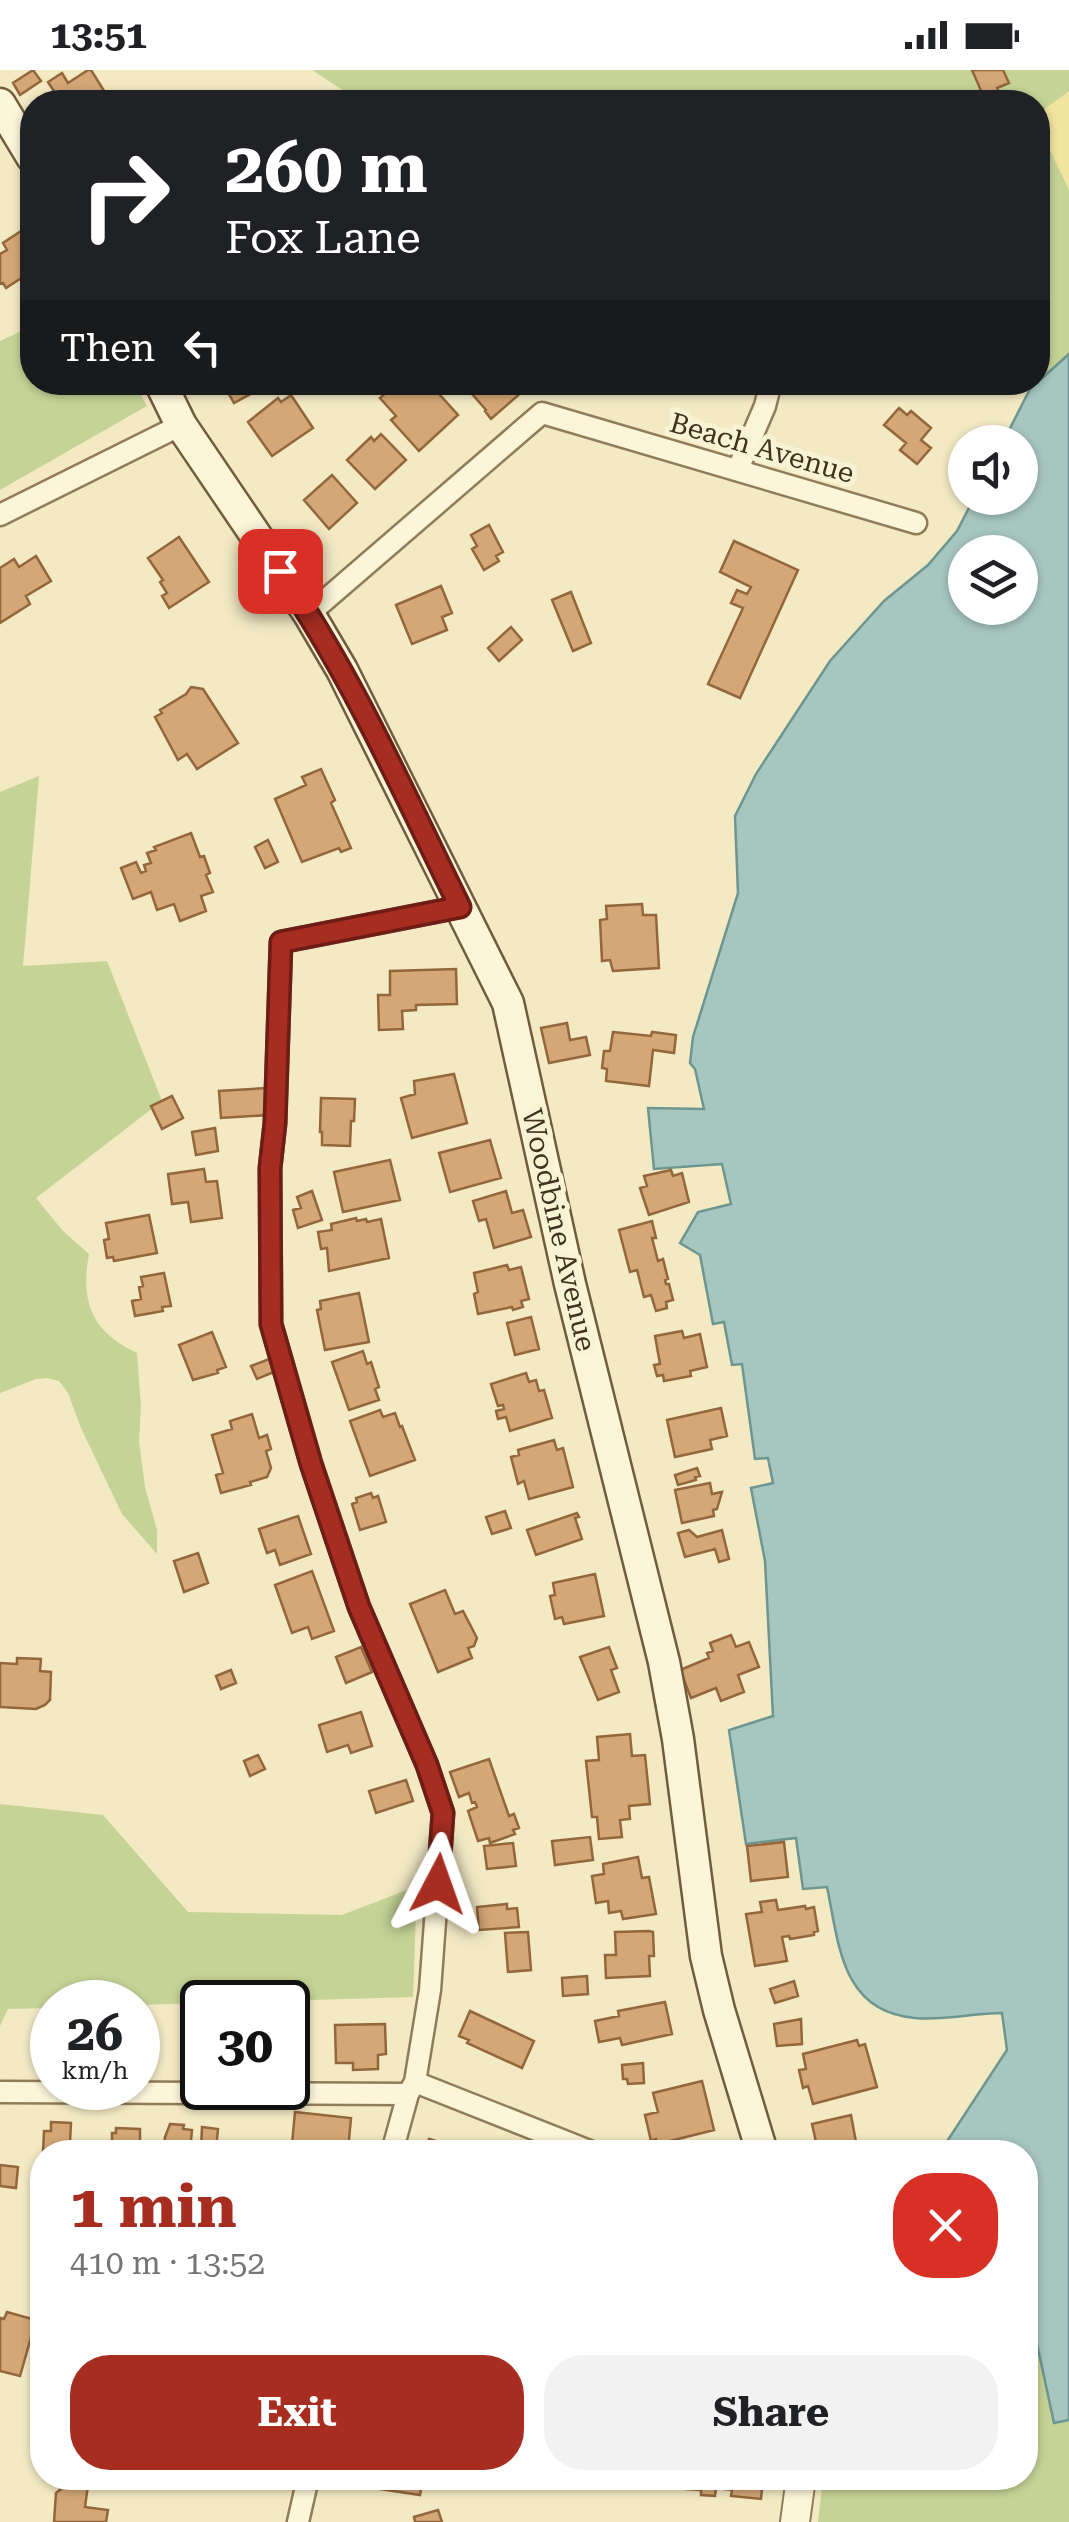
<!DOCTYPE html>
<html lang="en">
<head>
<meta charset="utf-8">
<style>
	:root { --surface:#fff; --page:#f2f2f2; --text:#202124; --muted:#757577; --accent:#a72d21 }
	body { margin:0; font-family:"Roboto Serif",serif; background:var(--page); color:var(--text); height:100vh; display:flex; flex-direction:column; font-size:38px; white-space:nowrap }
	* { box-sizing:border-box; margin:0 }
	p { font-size:32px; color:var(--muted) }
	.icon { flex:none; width:55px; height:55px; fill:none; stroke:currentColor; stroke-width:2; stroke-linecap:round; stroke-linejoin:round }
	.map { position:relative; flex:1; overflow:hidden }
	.drawer { position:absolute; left:30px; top:2070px; width:1008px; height:350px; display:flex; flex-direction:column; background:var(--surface); border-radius:40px; box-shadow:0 2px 8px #0004 }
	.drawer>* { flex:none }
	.top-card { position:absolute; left:20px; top:20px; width:1030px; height:305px; border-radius:40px; box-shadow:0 2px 8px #0004; background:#202124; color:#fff; overflow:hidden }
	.controls { position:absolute; left:948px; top:355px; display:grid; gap:20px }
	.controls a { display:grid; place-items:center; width:90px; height:90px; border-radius:50%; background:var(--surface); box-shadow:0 2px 8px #0004; font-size:50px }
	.speed { position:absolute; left:30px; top:1910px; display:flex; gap:20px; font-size:50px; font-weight:700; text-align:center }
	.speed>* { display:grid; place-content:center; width:130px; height:130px; border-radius:50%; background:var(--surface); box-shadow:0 2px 8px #0004; line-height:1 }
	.speed small { font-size:25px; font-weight:400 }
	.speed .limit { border:5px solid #111; border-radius:15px; background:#fff; color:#111 }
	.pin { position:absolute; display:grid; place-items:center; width:85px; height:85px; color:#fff; margin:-42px; border-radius:20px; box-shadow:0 5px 15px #0006 }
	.me { position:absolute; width:110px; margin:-55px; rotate:4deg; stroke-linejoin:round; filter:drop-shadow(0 0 8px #0008) }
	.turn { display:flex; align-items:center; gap:35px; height:210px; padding:0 40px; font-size:45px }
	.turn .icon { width:130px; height:130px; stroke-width:2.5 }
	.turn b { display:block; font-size:70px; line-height:85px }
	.then { display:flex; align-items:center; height:95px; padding:0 40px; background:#0003; gap:20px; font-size:38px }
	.round { display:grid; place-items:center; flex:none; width:105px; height:105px; border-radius:40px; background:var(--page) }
	.summary { display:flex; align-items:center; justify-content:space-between; height:170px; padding:0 40px }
	h1 { font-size:60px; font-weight:700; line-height:75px; color:var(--accent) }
	.button { display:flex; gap:20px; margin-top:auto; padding:20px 40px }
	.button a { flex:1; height:115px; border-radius:40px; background:var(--accent); color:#fff; font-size:40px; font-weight:700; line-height:115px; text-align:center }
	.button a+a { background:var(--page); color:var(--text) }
	.status { display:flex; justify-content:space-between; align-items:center; height:70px; padding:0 50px; background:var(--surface); direction:ltr }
	.status svg { height:28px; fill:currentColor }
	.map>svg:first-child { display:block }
	.green { fill:#c6d396 }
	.sand { fill:#f2e49f }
	.water { fill:#a7c6c0; stroke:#6c968f; stroke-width:2.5; fill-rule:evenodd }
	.building { fill:#d5a776; stroke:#93663b; stroke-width:2.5 }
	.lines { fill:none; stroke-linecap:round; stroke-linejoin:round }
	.minor-casing { stroke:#917c58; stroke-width:25 }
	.tertiary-casing { stroke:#917c58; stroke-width:32 }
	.secondary-casing { stroke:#725c3b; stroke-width:35 }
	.minor { stroke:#fcf5d9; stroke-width:20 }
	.tertiary { stroke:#fcf5d9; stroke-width:28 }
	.secondary { stroke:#fcf5d9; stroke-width:30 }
	.route-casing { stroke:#6d1d15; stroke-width:25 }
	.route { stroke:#a72d21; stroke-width:18 }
	.labels { text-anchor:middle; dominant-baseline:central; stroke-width:10; stroke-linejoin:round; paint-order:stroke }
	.street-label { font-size:28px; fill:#3f311e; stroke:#f9f3d5 }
</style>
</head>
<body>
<div class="status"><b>13:51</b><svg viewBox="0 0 49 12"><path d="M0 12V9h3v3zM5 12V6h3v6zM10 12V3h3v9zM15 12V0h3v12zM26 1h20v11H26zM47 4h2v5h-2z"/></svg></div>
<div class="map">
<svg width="1069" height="2452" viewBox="0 0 1069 2452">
	<rect width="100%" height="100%" fill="#f3eac4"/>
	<path class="green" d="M312 0H1069V284L1038 312V32H361Z
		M32 256V312L134 313 147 336 0 420V271Z
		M39 706 23 896 107 891 162 1031 36 1128 63 1161 89 1184C80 1232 92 1262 137 1283L141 1336 139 1371 145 1417 157 1460V1484L122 1444 81 1358 68 1323 59 1311 47 1308 36 1309 0 1323V722Z
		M0 1734 103 1745 188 1842 342 1845 417 1816 413 1927 138 1935V1932H52V1938L8 1939 0 1956Z
		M1025 2218 1054 2352 1069 2350V2452H818L823 2408H1025Z"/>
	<path class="sand" d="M1069 21V120L1038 55V44Z"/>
	<path class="water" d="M1069 284V2350L1054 2353 1025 2218V2082H940L1007 1980 1002 1943C974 1943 943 1951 915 1948 841 1942 839 1874 827 1817L803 1819 796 1768 746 1774 729 1660 773 1646 765 1491 751 1418 773 1413 768 1388 755 1389 742 1294 732 1295 724 1252 713 1254 700 1185 680 1173 698 1142 731 1134 722 1094 654 1099 648 1038 704 1039 695 999 690 993 693 967 738 823 735 746 756 704 830 591 884 531 928 495 957 461 974 428H1020V372H1003L1030 319ZM965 482H1020V538H965Z"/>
	<path class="building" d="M33 0 41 11 20 25 13 13Z
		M88 0H91L108 27 99 32H61L48 12 62 3 68 13Z
		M972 0H1003L1009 13 997 18 1001 27 986 32Z
		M21 161 32 180V201L6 218 3 213 0 214V184L7 180 3 173Z
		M222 312H265L267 315 234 333Z
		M397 312 430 314 458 345 419 381 391 350 396 346 380 328Z
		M513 312 522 322 491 349 485 341 486 340 466 317 471 312Z
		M291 325 313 358 272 386 248 352 278 328 281 332Z
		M899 338 907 345 911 341 931 358 921 370 931 378 917 394 900 380 906 373 884 355Z
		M381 364 406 390 375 419 347 390 371 367 374 371Z
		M332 405 357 433 329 459 304 430Z
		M489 455 503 482 496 486 499 491 484 500 472 479 477 476 471 465Z
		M179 467 209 512 169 538 162 526 167 523 160 512 163 510 148 488Z
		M734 471 798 500 740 628 708 614 743 538 731 533 737 520 747 524 751 517 720 502Z
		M36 486 51 511 26 526 30 534 0 553V498L14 489 19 497Z
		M441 516 452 543 442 547 447 560 412 574 396 535Z
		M571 522 591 573 573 581 552 530Z
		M511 557 522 570 499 591 488 578Z
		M191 617 203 619 238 673 197 699 187 684 178 690 155 647 162 643 160 640 186 624Z
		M321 699 335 730 331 733 351 778 341 782 339 778 302 792 275 729 306 715 302 707Z
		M191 763 200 787 204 786 210 803 206 805 213 822 201 826 206 841 180 851 174 834 157 840 151 822 133 829 121 798 136 792 141 803 146 801 144 795 151 793 147 783 156 780 154 777Z
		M268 770 278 792 265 798 255 777Z
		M642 834 643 845H656L659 898 613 901 610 890 602 891 600 850 607 849 606 836Z
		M456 899 457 934 416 935V940L402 941 403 959 379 960 378 925H390V901Z
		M567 953 570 970 586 967 590 985 549 993 541 958Z
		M613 962 651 966 652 962 676 965 674 983 653 980 649 1016 606 1011 607 999 602 998 604 981H610Z
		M454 1004 467 1053 412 1068 401 1028 415 1024 414 1011Z
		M266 1018 268 1045 221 1048 219 1021Z
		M172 1026 183 1048 162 1059 151 1036Z
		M321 1028 355 1029 354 1051H351L350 1076 322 1075V1062H320Z
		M215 1058 218 1081 196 1085 192 1062Z
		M490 1070 501 1108 450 1122 439 1083Z
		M390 1090 400 1130 343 1142 334 1102Z
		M204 1099 206 1112 217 1111 222 1148 191 1152 188 1132 172 1134 168 1104Z
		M671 1100 673 1106 682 1103 689 1132 649 1145 640 1118 647 1116 644 1106Z
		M312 1121 322 1150 298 1158 293 1140 301 1138 297 1127Z
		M506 1121 512 1143 523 1140 531 1167 494 1178 486 1149 479 1151 473 1131Z
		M149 1145 157 1183 114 1191 113 1187 107 1188 104 1170 109 1169 106 1153Z
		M356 1148 357 1151 366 1149 367 1152 381 1149 389 1188 329 1201 327 1178 321 1179 318 1162 332 1160 331 1154Z
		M652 1151 656 1168H652L658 1191 663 1189 668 1209 665 1210 666 1214H669L673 1230 666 1232 667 1238 656 1241 651 1225 644 1227 637 1200 630 1202 619 1160Z
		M507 1195 509 1200 521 1197 529 1229 521 1231 523 1237 513 1240 512 1237 478 1244 474 1224 478 1222 474 1203Z
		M164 1203 171 1236 162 1237 163 1241 135 1246 132 1231 141 1229 139 1217 143 1216 141 1207Z
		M359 1223 369 1272 325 1280 317 1240 321 1239 320 1231Z
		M531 1247 539 1279 515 1285 507 1253Z
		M682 1261 684 1268 700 1264 707 1297 690 1301 691 1306 664 1311 663 1305 657 1306 654 1295 660 1294 655 1266Z
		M212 1262 226 1297 217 1300 218 1303 193 1310 179 1275Z
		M363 1281 367 1294 371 1292 379 1317 375 1319 379 1330 349 1340 332 1292Z
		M269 1289 274 1302 257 1309 251 1296Z
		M526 1303 529 1312 536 1310 539 1321 544 1320 552 1348 510 1361 506 1347 498 1349 496 1341 504 1339 503 1335 498 1336 491 1314Z
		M721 1338 727 1366 710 1370 712 1379 675 1387 667 1350Z
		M380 1340 383 1347 395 1343 400 1357 402 1356 415 1390 370 1406 350 1351Z
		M252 1344 259 1368 267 1365 271 1379 266 1381 271 1398 267 1407 250 1412 251 1415 221 1423 216 1405 223 1403 212 1365 232 1359 230 1351Z
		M554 1370 557 1380 563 1378 573 1417 529 1429 524 1411 518 1414 511 1387 519 1385 518 1380Z
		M697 1398 700 1406 695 1407 696 1410 678 1415 675 1405Z
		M710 1413 712 1424 722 1422 717 1439 713 1440 714 1446 682 1453 675 1420Z
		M371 1423 373 1428 378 1426 386 1452 360 1460 352 1434 357 1432 356 1428Z
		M505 1441 511 1458 492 1464 486 1447Z
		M577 1443 579 1447 575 1448 582 1469 536 1485 527 1460Z
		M298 1446 311 1484 280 1495 275 1480 267 1483 259 1459Z
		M689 1460 697 1467 722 1460 729 1489 719 1492 715 1479 685 1487 678 1463Z
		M198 1483 208 1513 184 1522 174 1491Z
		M312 1501 334 1561 312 1569 308 1557 292 1563 275 1515Z
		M595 1504 604 1546 564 1554 562 1547 555 1549 550 1526 555 1525 553 1513Z
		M445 1520 455 1544 463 1541 477 1568 474 1576 468 1578 472 1588 438 1602 410 1534Z
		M731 1565 736 1577 749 1572 759 1597 738 1605 744 1622 721 1631 716 1618 691 1628 680 1600 709 1588 707 1583 713 1581 710 1573Z
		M361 1577 372 1602 346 1613 336 1587Z
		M609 1577 617 1598 611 1600 619 1622 598 1630 580 1587Z
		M17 1588 41 1589 40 1601 51 1602 50 1630 45 1635 36 1639 0 1637V1593L17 1594Z
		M231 1600 236 1613 221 1619 216 1606Z
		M361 1642 372 1676 351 1683 348 1675 327 1682 319 1655Z
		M630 1664 632 1686 645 1685 650 1734 629 1736 630 1749 620 1750 622 1767 599 1769 597 1747H592L586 1691 599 1690 597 1667Z
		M258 1685 265 1699 250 1706 244 1691Z
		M489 1689 509 1746 514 1744 519 1758 513 1760 515 1764 490 1773 489 1768 478 1771 468 1741 477 1737 475 1732 472 1733 469 1723 459 1727 450 1702Z
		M406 1710 413 1731 376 1743 369 1721Z
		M590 1767 593 1790 555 1795 552 1771Z
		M784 1772 788 1807 751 1811 747 1776Z
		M513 1773 516 1796 487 1799 484 1776Z
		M638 1787 642 1808 649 1807 656 1844 623 1849 621 1841 609 1843 608 1831 596 1833 592 1806 604 1804 603 1794Z
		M776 1830 778 1840 805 1836 806 1839 814 1837 818 1861 814 1862V1865L790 1869 789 1866 782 1867 787 1891 755 1896 746 1844 762 1842 760 1832Z
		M507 1834V1839L517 1838 519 1857 479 1860 477 1837Z
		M649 1861 653 1862 654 1886H649L650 1906 606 1908 605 1885H616L615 1862Z
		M528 1862 531 1900 508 1902 505 1863Z
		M587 1906 588 1924 563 1926 562 1908Z
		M794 1911 798 1926 775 1933 770 1919Z
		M665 1932 672 1964 622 1975 620 1968 599 1972 595 1951 619 1946 618 1941Z
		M470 1941 534 1971 522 1998 467 1973 469 1970 459 1966Z
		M801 1949 802 1974 777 1976 774 1954Z
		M46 1952H52V1977H46Z
		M385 1954 386 1984 378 1985V1999L353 2000V1993H336L335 1955Z
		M857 1970 859 1976 865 1974 877 2017 813 2034 808 2016 803 2018 799 2000 806 1999 803 1984Z
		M643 1993 644 2013 628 2014 627 2009H623L622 1995Z
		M702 2011 714 2060 658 2074 656 2069 651 2071 645 2045 658 2042 653 2023Z
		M295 2042 351 2048 348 2080 292 2074Z
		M851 2045 856 2072 818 2081 812 2054Z
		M51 2052 71 2053 70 2072 82 2073V2082H43L44 2061H51Z
		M170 2054 184 2055 183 2059 192 2060 190 2081 203 2082H163L165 2067Z
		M202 2057 218 2059 216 2079H201Z
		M116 2058 140 2059V2082H107V2074H112V2063H116Z
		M429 2069 453 2076 451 2082H425Z
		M722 2072 725 2082H685Z
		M0 2095 18 2097 16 2118 0 2116Z
		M7 2242 36 2250 20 2306 0 2301V2251L1 2248 4 2249Z
		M62 2408H89L85 2437 108 2440 106 2452H54L56 2423 61 2419Z
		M341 2408H423L420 2425 340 2413Z
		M687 2408H763L761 2429 731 2426 732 2420 716 2418 715 2426 701 2425V2420L686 2419Z
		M438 2440 442 2452H415L414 2447Z"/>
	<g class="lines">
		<defs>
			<path id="minor" d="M738 399 765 336 771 312
				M0 445 181 355
				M309 544 542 343 916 453
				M415 2012 592 2082
				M0 2022 408 2024
				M392 2082 408 2024 415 2012 430 1920 443 1743 427 1695 359 1537 311 1393 271 1254 270 1099 275 1053 281 872 460 837
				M298 2452 308 2408"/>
			<path id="tertiary" d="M795 2452 801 2408"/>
			<path id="secondary" d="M0 34 32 87
				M160 312 181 355 309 544 342 600 508 933 570 1214 664 1592 678 1669 706 1886 719 1940 762 2082"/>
		</defs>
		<use href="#minor" class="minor-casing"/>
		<use href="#tertiary" class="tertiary-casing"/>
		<use href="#secondary" class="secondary-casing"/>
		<use href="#minor" class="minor"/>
		<use href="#tertiary" class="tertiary"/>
		<use href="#secondary" class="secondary"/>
	</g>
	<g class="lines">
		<defs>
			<path id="route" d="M280 501C352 606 404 723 460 837L281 872 275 1053 270 1098 271 1254 311 1394 359 1537 427 1695 443 1743 438 1814"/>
		</defs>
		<use href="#route" class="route-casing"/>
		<use href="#route" class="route"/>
	</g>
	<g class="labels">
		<g class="street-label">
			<text transform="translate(762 378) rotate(16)">Beach Avenue</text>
			<text transform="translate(559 1160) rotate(77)">Woodbine Avenue</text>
		</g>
	</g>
</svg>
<div class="controls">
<a><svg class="icon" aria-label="sound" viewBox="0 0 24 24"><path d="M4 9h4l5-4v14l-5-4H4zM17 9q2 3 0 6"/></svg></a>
<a><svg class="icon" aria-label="layers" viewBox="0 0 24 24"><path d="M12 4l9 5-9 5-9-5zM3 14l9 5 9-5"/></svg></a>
</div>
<div class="speed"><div>26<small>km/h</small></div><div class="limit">30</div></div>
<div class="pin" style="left:280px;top:501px;background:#d93025"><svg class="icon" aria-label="arrive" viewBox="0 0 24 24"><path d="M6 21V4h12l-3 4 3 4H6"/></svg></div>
<svg class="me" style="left:438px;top:1814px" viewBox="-20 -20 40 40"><path d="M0-17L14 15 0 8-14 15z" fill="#a72d21" stroke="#fff" stroke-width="4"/></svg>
<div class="top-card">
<div class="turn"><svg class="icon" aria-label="right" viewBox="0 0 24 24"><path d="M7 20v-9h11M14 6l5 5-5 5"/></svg><div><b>260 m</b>Fox Lane</div></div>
<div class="then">Then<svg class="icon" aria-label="left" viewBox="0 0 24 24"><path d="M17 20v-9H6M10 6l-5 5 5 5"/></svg></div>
</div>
<section class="drawer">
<div class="summary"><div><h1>1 min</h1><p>410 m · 13:52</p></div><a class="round" style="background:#d93025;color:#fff"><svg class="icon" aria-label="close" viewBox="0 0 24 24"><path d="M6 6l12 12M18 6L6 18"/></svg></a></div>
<div class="button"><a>Exit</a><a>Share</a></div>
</section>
</div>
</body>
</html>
